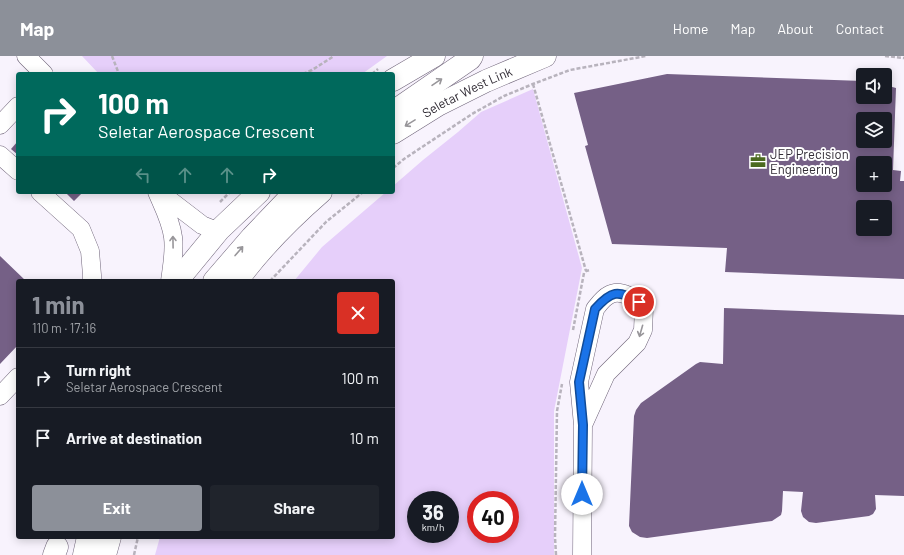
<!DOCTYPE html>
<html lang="en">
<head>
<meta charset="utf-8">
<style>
	:root { --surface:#171b24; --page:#20242c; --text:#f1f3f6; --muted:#9ea1a6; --line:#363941; --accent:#8c9099 }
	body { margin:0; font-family:Barlow,sans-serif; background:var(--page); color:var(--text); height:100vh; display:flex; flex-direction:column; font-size:15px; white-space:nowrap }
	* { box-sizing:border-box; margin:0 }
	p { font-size:13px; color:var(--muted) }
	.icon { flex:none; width:22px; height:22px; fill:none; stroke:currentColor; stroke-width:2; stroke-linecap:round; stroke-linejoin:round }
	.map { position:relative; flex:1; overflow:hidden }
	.panel { position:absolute; left:16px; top:223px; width:379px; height:260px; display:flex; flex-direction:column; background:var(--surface); border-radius:4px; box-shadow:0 2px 10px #0003 }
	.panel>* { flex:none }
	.hud { position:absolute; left:16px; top:16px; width:379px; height:122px; border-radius:4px; box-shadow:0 2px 10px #0003; background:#00695c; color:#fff; overflow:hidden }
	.fabs { position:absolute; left:856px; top:12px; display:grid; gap:8px }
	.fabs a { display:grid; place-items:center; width:36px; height:36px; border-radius:4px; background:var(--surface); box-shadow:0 2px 10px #0003; font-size:20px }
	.speed { position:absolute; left:407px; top:435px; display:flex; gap:8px; font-size:20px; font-weight:700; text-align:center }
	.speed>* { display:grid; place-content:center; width:52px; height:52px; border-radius:50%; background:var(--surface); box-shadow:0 2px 10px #0003; line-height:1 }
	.speed small { font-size:10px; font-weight:400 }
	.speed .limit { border:6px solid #d22; background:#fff; color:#111 }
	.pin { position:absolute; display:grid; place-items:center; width:34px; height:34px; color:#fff; margin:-17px; border:2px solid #fff; border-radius:50%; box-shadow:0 1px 4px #0007 }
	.me { position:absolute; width:44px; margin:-22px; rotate:0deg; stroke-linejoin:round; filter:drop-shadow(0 0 3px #0008) }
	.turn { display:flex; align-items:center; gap:14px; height:84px; padding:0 16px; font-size:18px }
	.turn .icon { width:52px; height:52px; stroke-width:2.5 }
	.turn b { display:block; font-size:28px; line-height:34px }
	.lanes { display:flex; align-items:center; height:38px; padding:0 16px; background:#0003; justify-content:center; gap:20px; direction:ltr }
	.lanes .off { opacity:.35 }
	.round { display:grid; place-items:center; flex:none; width:42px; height:42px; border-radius:4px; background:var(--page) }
	.headline { display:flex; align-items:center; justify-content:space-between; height:68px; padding:0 16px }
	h1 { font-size:24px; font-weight:700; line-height:30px; color:var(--accent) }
	.action { display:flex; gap:8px; margin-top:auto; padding:8px 16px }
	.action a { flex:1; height:46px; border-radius:4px; background:var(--accent); color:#fff; font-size:16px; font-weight:700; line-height:46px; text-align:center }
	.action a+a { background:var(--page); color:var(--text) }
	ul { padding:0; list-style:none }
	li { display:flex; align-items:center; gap:12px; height:60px; padding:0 16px; border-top:1px solid var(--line) }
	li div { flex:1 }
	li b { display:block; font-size:15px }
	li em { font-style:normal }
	header { display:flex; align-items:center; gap:24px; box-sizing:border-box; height:56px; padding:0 20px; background:var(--accent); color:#fff }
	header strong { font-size:19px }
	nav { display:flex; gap:22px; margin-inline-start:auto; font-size:14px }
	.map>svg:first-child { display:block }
	.green { fill:#e6cffa; fill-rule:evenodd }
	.building { fill:#756086; fill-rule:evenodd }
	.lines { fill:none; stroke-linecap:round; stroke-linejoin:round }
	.minor-casing { stroke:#6f6479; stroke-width:19 }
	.major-casing { stroke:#6f6479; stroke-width:23 }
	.highway-casing { stroke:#6f6479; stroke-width:23 }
	.path { stroke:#b8b3bd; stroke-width:2.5; stroke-dasharray:4 2; stroke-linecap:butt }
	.minor { stroke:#fff; stroke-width:18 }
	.major { stroke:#fff; stroke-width:22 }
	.highway { stroke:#fff; stroke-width:22 }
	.oneway { stroke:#98969a }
	.route-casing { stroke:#114b97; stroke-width:10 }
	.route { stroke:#1a73e8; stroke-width:7 }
	.labels { text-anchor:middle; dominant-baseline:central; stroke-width:4; stroke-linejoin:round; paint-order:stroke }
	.street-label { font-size:13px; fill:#312c35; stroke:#fff }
	.poi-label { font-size:13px; fill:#312c35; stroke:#fff; text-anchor:start }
</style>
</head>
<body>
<header>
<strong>Map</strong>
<nav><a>Home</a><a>Map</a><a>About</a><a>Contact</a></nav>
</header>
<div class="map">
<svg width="904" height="499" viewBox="0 0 904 499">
	<rect width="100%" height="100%" fill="#f8f3fd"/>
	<path class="green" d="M82 0H387L362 18H99Z
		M533 33 582 212 554 355V499H155L160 481H393V225H294L322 191 386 136H393V130L423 104 458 76 481 56ZM416 444H450V478H416ZM476 444H510V478H476Z"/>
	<path class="building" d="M667 18 863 25V41H885V29L896 32 893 114 901 115 900 125H904V223L725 216 727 192 612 188 585 90 588 89 574 37ZM863 63H885V85H863ZM863 107H885V129H863ZM863 151H885V173H863Z
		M18 85V99L11 93Z
		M65 136H83L74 145Z
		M0 200 26 225H18V289L0 308Z
		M724 252 904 259V440L875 439 876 453 873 458 869 460 816 467 809 466 803 461 801 455 803 436 783 435 782 455 781 459 772 465 647 482 640 481 632 476 629 470 634 360 636 354 641 347 696 308 700 306 723 308Z"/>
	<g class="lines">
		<defs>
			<path id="minor" d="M26 0 44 18
				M0 69 18 50
				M0 99 18 115
				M40 136 81 173 90 195 92 219V225
				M157 136C163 150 171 165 173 181 175 195 172 210 170 225
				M159 136 202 169 212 173 219 174
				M0 340 18 321
				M582 499 583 369 579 326 595 253C599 248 603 242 609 239 621 232 636 243 644 252L643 274 637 287 606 318 583 369"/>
			<g id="major">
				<path d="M393 24 434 0"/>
				<path id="s1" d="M393 77 438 49 486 25 545 0"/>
				<path d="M177 225 219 174 259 136"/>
				<path d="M237 225C261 192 290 163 321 136"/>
				<path d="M105 499 110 481"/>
			</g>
			<path id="highway" d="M393 56 470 3 472 0
				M214 225 252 181 295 136
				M54 499 57 491
				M84 499 88 481"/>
		</defs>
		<use href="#minor" class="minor-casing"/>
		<use href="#major" class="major-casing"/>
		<use href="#highway" class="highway-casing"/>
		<path class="path" d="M112 0 119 18
			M885 0 904 2
			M303 18 312 14 334 0
			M372 18 378 13
			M533 28 586 215
			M393 112 404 103 472 58 504 40 533 28 570 14 646 0
			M220 146 230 136
			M270 225 326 166 363 136
			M573 274 584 217 586 215 590 214
			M134 499 138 481
			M556 499 555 481 557 355 562 328"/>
		<use href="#minor" class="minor"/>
		<use href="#major" class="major"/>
		<use href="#highway" class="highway"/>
	</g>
	<defs><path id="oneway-shaft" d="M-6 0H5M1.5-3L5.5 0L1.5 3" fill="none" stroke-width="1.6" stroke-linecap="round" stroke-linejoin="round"/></defs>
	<g class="oneway">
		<use href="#oneway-shaft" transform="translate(437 26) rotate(-34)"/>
		<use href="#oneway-shaft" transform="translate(410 67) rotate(148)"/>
		<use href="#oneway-shaft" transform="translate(173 186) rotate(-91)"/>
		<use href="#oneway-shaft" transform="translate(239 195) rotate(-49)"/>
		<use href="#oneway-shaft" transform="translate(641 275) rotate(106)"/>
	</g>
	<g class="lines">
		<defs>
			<path id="route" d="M582 438 583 369 579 326 595 253C611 235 618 233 639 246"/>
		</defs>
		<use href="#route" class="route-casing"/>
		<use href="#route" class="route"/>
	</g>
	<defs>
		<symbol id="office-bare" viewBox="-9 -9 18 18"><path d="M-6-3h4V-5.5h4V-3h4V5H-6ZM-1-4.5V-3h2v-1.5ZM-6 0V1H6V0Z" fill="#4c6a20" stroke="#fff" stroke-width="2.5" paint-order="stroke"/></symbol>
	</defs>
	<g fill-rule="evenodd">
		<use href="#office-bare" x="747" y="94" width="22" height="22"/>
	</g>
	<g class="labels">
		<g class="street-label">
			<text stroke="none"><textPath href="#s1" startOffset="85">Seletar West Link</textPath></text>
		</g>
		<g class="poi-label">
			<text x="770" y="98">JEP Precision<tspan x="770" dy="15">Engineering</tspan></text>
		</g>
	</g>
</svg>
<div class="fabs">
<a><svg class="icon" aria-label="sound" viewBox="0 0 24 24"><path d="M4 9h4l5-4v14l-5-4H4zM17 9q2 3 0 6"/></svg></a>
<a><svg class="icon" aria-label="layers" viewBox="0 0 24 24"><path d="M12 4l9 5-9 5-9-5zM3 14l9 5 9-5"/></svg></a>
<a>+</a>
<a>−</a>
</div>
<div class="speed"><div>36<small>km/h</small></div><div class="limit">40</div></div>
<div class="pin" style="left:639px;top:246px;background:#d93025"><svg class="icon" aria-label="arrive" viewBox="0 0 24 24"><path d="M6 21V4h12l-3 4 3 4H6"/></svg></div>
<svg class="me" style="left:582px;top:438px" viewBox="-20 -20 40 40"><circle r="19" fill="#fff"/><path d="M0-13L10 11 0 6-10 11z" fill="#1a73e8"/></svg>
<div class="hud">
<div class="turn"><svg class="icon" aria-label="right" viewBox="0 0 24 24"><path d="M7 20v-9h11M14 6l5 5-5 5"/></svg><div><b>100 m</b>Seletar Aerospace Crescent</div></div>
<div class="lanes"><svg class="icon off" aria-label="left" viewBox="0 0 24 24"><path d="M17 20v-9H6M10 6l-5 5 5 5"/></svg><svg class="icon off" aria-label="ahead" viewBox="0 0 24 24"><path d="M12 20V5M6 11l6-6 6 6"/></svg><svg class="icon off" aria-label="ahead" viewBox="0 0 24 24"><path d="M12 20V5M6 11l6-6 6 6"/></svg><svg class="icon" aria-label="right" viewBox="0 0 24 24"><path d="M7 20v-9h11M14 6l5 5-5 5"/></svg></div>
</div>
<section class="panel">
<div class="headline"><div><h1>1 min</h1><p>110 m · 17:16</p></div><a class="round" style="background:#d93025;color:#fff"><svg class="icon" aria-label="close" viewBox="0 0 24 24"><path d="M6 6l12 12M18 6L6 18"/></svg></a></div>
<ul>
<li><svg class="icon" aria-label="right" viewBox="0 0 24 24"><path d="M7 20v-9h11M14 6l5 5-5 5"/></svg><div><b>Turn right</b><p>Seletar Aerospace Crescent</p></div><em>100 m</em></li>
<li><svg class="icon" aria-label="arrive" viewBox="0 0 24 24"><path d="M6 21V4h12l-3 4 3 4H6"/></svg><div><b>Arrive at destination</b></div><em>10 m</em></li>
</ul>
<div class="action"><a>Exit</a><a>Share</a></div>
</section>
</div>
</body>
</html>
